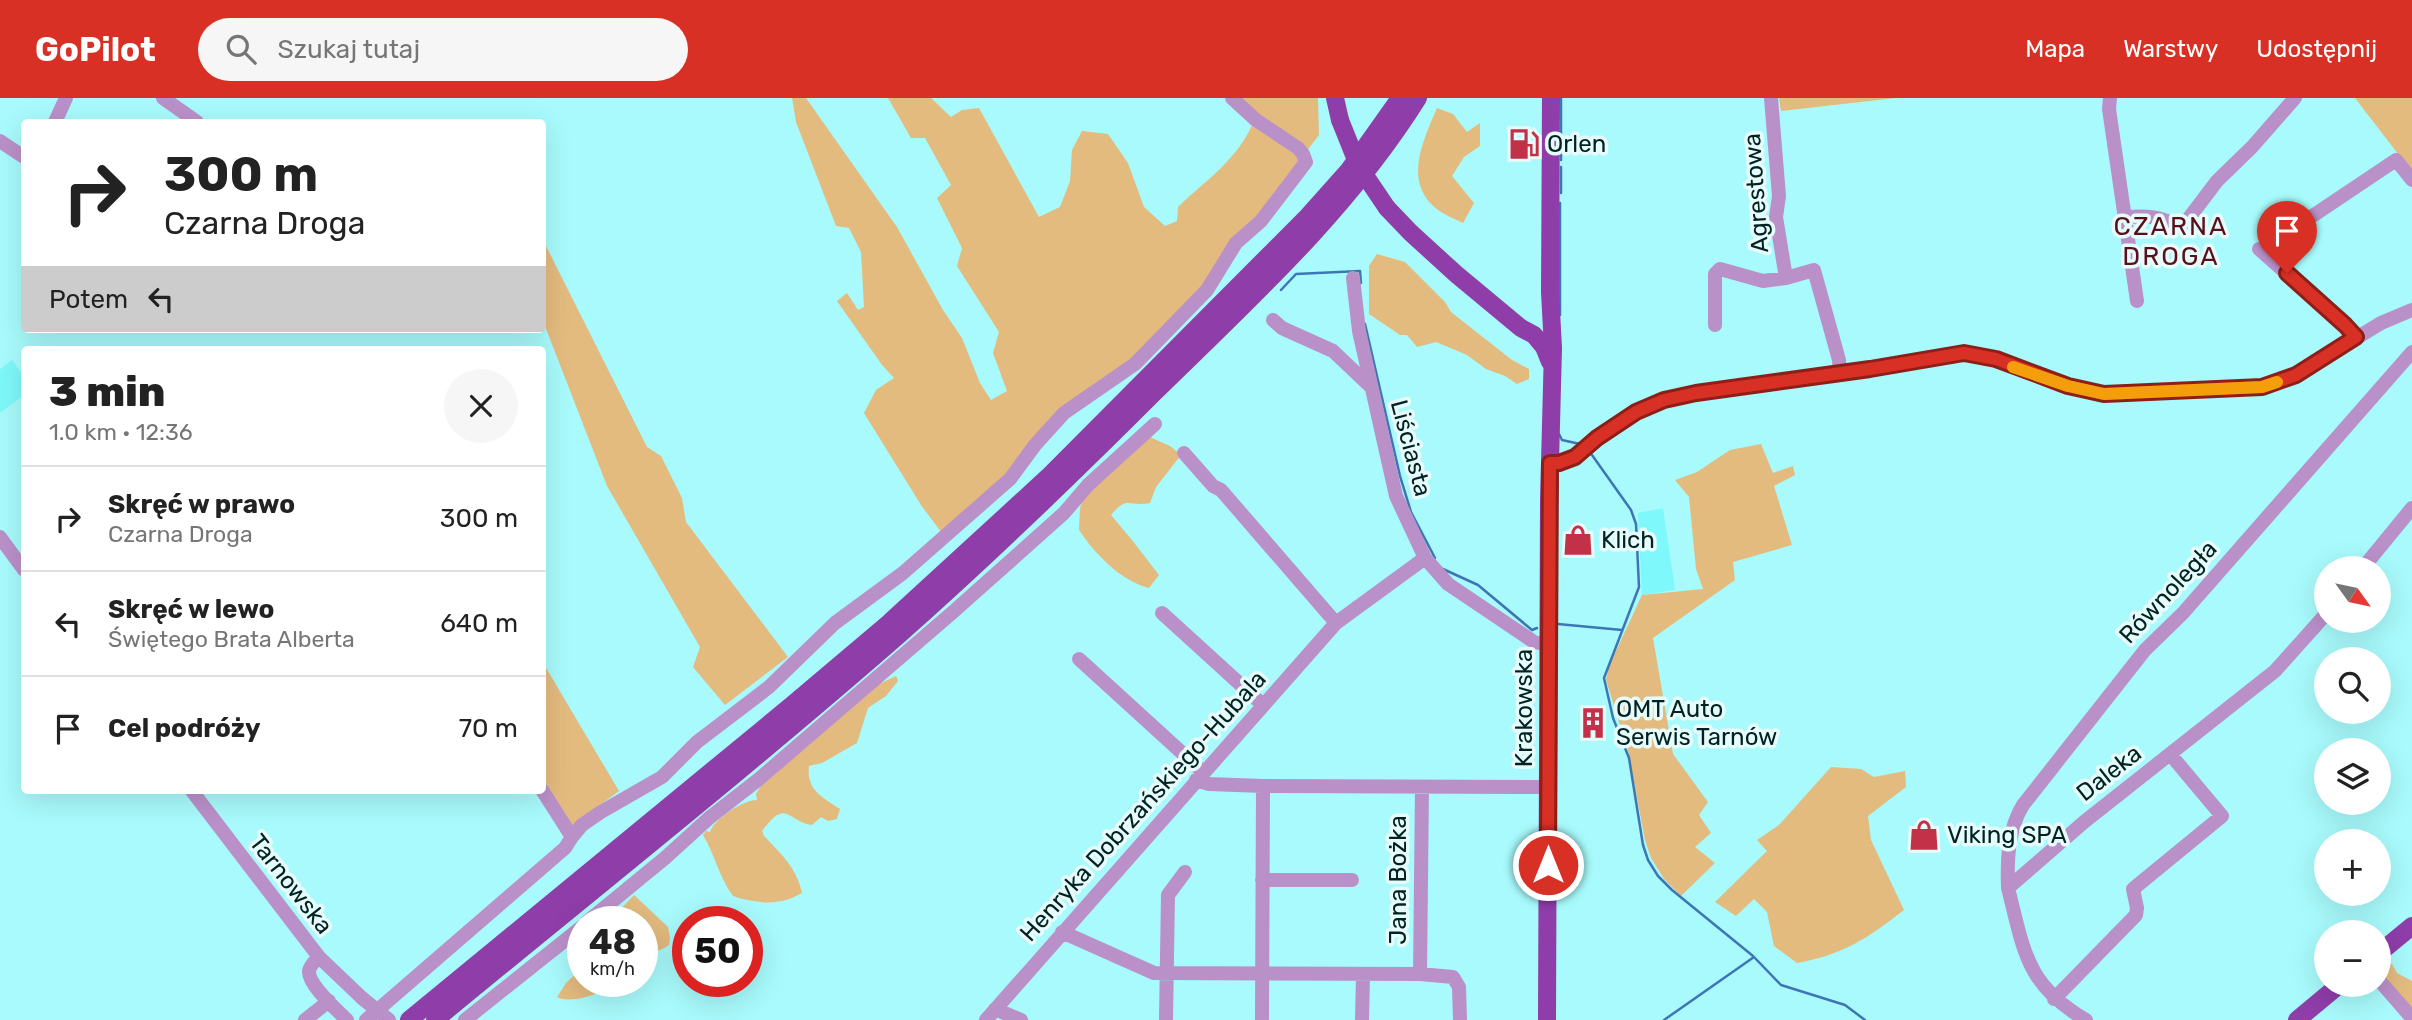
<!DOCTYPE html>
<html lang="pl">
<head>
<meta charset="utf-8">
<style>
	:root { --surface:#fff; --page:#f6f6f6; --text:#222; --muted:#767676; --line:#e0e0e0; --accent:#d93025 }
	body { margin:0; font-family:Rubik,sans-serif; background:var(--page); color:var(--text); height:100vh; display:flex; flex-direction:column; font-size:26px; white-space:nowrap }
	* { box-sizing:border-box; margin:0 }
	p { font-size:23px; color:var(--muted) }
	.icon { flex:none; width:38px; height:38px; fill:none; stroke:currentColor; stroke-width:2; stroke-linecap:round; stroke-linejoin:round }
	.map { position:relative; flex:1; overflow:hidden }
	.sheet { position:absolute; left:21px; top:248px; width:525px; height:448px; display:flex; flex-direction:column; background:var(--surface); border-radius:7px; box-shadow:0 7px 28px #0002 }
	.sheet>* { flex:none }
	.guide { position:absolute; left:21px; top:21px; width:525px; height:214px; border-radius:7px; box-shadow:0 7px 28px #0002; background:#fff; color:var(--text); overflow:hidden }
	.needle { width:46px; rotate:123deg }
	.controls { position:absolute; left:2314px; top:458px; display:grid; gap:14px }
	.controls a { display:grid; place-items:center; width:77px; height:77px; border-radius:50%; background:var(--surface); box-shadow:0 7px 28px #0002; font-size:35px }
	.speed { position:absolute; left:567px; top:808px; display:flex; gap:14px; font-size:35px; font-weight:700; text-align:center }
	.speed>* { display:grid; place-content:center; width:91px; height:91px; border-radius:50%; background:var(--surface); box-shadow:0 7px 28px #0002; line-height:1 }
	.speed small { font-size:18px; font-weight:400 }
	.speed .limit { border:10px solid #d22; background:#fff; color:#111 }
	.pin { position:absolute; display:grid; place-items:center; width:60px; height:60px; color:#fff; margin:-72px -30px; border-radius:50% 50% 50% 0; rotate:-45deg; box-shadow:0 0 7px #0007 }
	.pin .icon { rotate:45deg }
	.me { position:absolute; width:77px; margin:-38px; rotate:0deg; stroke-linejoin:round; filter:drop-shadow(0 0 5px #0008) }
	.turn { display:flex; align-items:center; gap:24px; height:147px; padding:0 28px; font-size:32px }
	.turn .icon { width:91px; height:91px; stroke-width:2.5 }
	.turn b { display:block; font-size:49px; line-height:60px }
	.then { display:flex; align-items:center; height:66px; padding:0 28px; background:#0003; gap:14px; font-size:26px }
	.round { display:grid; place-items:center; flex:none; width:74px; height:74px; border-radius:37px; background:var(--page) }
	.headline { display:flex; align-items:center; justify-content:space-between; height:119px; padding:0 28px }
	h1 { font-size:42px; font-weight:800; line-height:52px }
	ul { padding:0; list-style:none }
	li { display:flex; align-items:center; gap:21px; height:105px; padding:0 28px; border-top:2px solid var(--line) }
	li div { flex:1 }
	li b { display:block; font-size:26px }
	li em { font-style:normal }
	header { display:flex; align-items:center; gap:42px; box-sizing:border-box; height:98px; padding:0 35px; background:var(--accent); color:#fff }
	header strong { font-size:33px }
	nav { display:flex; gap:38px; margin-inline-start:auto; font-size:24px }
	.search { width:490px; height:63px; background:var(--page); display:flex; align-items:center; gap:18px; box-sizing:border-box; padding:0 24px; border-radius:38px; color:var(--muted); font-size:26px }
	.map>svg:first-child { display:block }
	.built { fill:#7ef8fa }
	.green { fill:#e3bb7f }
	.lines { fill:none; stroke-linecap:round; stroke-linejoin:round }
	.stream { stroke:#3e76b5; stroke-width:2.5 }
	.minor { stroke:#ba90c9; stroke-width:14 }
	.major { stroke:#8f3da9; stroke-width:18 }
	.minor-bridge { stroke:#ba90c9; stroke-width:14 }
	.major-bridge { stroke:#8f3da9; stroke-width:18 }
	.route-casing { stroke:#8d1f18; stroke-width:18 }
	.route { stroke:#d93025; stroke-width:12 }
	.slow { stroke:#f59e0b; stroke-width:12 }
	.labels { text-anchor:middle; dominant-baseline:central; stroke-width:7; stroke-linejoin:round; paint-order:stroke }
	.poi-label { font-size:24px; fill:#002223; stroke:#e8fbfb; text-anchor:start }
	.street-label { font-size:24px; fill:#002223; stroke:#e8fbfb }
	.neighbourhood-label { font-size:26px; letter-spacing:2px; fill:#56111c; stroke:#e8fbfb }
</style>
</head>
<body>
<header>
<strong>GoPilot</strong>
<div class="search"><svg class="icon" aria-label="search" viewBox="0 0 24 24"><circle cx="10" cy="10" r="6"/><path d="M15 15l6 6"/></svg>Szukaj tutaj</div>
<nav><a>Mapa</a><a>Warstwy</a><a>Udostępnij</a></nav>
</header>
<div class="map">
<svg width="2412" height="922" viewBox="0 0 2412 922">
	<rect width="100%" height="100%" fill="#a8fafc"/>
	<path class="built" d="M12 262 24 279V297L0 315V271Z
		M1663 410 1675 492 1642 497 1638 415Z"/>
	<path class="green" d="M792 0H806L897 129 943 212 962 240 980 285 991 302 1007 293 993 255 999 234 957 168 962 150 937 100 951 87 925 40H911L888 0H931L951 19 962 12 979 10 1039 119 1060 109 1070 83 1072 52 1082 33 1108 36 1128 65 1144 109 1165 128 1177 123 1178 109C1206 82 1240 60 1254 22L1232 0H1318L1319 37 1185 213 1034 347 944 438 921 407 864 315 876 292 894 280 882 267 837 203 847 195 858 212 864 209 861 154 849 130 836 128 796 24Z
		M1779 0H1896L1781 13Z
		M2355 0H2412V74Z
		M1437 10 1453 16 1467 34 1480 25V48L1464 59 1452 78 1474 105 1463 125C1455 121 1445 117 1438 112 1402 85 1423 43 1437 10Z
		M542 140 647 349 661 358 682 400 686 424 788 559 725 607 693 569 700 549 607 388 543 223Z
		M1377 156 1405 164 1445 204 1451 214 1512 262 1529 271V281L1517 286 1505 278 1486 271 1467 257 1436 244 1417 249 1407 237H1400L1369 216V168Z
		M1150 339 1170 348 1181 357 1156 389 1150 405C1127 409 1128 397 1111 417L1132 442 1159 477 1149 490C1121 483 1095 456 1079 432L1080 410 1083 401Z
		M1761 346 1773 375 1793 368 1795 377 1774 388 1792 447 1733 464 1735 482 1653 540 1673 656 1708 704 1699 717 1711 735 1695 749 1715 765 1681 798 1664 781 1651 760 1645 742 1628 653 1606 582 1609 568 1642 497 1703 491 1696 471 1689 399 1675 382 1697 374 1730 352Z
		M542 563 619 693 570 729 543 684Z
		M896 578 898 583 886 598 868 610 857 645 822 665 809 668C806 692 822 699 840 711L837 721 828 723 821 719 812 727C785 722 787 700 762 733L764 738C781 756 797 770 802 795 780 808 757 806 733 798 719 779 715 757 703 737L706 733 710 734C714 721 743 702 757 702L756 696 760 689 879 586Z
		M1831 669 1861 671 1874 679 1905 673 1906 689 1868 718 1871 742 1904 812C1868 840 1843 857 1797 865L1774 848 1767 814 1754 801 1736 818 1715 804 1767 753 1757 742 1779 727Z
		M634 797 668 829 670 840 669 847C659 854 653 855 642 850V824H624L617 815Z
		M2392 866 2397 875 2412 883V920L2378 880V872L2381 868Z
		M581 871H583V884H601L602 892C594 899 566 905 557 899L566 885Z"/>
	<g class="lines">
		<path class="stream" d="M1561 62V0
			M1561 95V69
			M1281 192 1296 176 1360 173 1361 185
			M1560 217V105
			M1365 226 1400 378 1411 414 1435 460
			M1559 336 1562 342 1580 346
			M1592 357 1631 412 1636 426 1639 489 1604 580 1613 620 1629 660 1643 747 1648 762 1658 778 1672 792 1753 858 1781 887 1845 907 1865 922
			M1443 471 1478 487 1532 532 1537 530
			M1558 526 1622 532
			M1664 922 1754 859"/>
		<path class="minor" d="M163 0 197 24
			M1771 0 1779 98 1776 119 1786 180 1814 172 1839 262 1840 274
			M2110 0 2109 11 2137 203
			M55 24 66 0
			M0 43 24 59
			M2125 119C2145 118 2159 117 2177 128L2186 124 2217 83 2252 49 2295 0
			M2311 119 2396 62 2412 82
			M2259 151 2345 227 2355 239
			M1353 180 1359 233 1396 398 1425 460 1448 486 1534 544 1549 547
			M1273 222 1282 230 1333 253 1371 289
			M1715 227V176L1720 171 1763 183 1786 180
			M1184 355 1213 388 1221 392 1336 525
			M1550 365H1559L1575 359 1614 328 1636 314 1664 302 1696 295 1870 270 1964 255 1996 261 2068 288 2104 296 2262 289 2296 277 2381 225 2412 212
			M0 439 24 472
			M2362 471 2412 410
			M1162 515 1263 607
			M1079 561 1203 674
			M1196 682 1209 686 1263 688 1548 689
			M192 693 319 859 362 900
			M572 739 582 727 601 714 662 679 697 644 769 589 835 525 903 475 1010 381 1035 347 1064 315 1135 266 1207 192 1236 145 1261 123 1306 64 1303 56 1298 50 1256 22 1232 0
			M1262 782H1352
			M2008 790C2007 762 2008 731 2023 707L2145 552 2183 515 2412 254
			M587 824 665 760 709 720 759 681 953 514 1064 415 1088 387 1155 326
			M1062 834 1154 875 1420 876 1453 879 1459 889 1460 922
			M319 859C315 863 310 867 309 873 308 887 337 912 347 922
			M1420 876 1422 689
			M2378 881 2412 920
			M2054 901 2136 817 2137 810 2133 791 2222 718 2170 656
			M995 911 1021 922
			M305 922 329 903
			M366 922 565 750 572 739 542 692
			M465 922 583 828
			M986 922 1336 525 1425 460
			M1166 922 1168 797 1185 774
			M1262 922 1263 688
			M1362 922 1363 877
			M2086 922C2026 887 2024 853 2008 790L2084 724 2275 573 2326 516"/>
		<path class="major" d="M1335 0 1340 22
			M1387 110 1411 135 1456 176 1521 230 1534 237 1544 249 1550 264
			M2378 856 2412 828
			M409 922 792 607 890 524 1048 379 1308 118 1349 72 1400 0
			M435 922C590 794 748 669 900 536 988 458 1073 376 1156 293 1250 201 1348 112 1418 0
			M1547 922 1549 403 1553 250 1550 194 1551 0
			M2297 922 2339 887"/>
		<path class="minor-bridge" d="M362 900 389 922"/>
		<path class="major-bridge" d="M1340 22 1358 67 1387 110"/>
	</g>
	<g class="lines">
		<defs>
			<path id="route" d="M1548 767 1550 365H1559L1575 359 1597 340 1636 314 1664 302 1696 295 1870 271 1964 255 1996 261 2068 288 2104 296 2262 289 2296 277 2356 239 2345 227 2287 175"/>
		</defs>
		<use href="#route" class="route-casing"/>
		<use href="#route" class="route"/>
		<path class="slow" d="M2013 269 2068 288 2104 296 2262 289 2277 284"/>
	</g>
	<defs>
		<symbol id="fuel-bare" viewBox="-9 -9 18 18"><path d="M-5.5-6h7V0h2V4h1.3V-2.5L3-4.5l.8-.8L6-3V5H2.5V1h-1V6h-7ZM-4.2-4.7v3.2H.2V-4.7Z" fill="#c23148" stroke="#e8fbfb" stroke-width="2.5" paint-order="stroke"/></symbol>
		<symbol id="shop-bare" viewBox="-9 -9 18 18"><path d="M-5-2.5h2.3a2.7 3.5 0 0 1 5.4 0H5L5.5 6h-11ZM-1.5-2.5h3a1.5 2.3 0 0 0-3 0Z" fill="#c23148" stroke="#e8fbfb" stroke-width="2.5" paint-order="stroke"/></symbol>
		<symbol id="building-bare" viewBox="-9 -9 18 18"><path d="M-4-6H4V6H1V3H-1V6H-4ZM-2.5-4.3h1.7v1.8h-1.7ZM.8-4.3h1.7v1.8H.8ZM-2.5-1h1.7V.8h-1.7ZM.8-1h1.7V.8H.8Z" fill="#c23148" stroke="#e8fbfb" stroke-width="2.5" paint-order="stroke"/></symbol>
	</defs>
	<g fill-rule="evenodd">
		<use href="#fuel-bare" x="1502" y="24" width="44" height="44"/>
		<use href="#shop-bare" x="1556" y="420" width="44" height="44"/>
		<use href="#building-bare" x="1571" y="603" width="44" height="44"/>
		<use href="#shop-bare" x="1902" y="715" width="44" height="44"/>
	</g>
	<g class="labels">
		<g class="poi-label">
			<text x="1547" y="46">Orlen</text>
			<text x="1601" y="442">Klich</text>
			<text x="1616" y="611">OMT Auto<tspan x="1616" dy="28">Serwis Tarnów</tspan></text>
			<text x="1947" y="737">Viking SPA</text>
		</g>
		<g class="street-label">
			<text transform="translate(1756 95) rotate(-94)">Agrestowa</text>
			<text transform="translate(1411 350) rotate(75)">Liściasta</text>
			<text transform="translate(2168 494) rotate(-47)">Równoległa</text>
			<text transform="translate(1524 610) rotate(-90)">Krakowska</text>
			<text transform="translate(2109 675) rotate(-38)">Daleka</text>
			<text transform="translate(1143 708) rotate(-48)">Henryka Dobrzańskiego-Hubala</text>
			<text transform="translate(1398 782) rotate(-90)">Jana Bożka</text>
			<text transform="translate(291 786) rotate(52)">Tarnowska</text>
		</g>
		<g class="neighbourhood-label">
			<text x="2171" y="128">CZARNA<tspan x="2171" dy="30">DROGA</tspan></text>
		</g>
	</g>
</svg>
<div class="controls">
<a><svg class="needle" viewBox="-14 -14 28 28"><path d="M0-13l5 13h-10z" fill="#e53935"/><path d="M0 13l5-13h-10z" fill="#767676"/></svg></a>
<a><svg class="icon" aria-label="search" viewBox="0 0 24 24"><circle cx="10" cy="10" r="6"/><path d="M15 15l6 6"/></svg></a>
<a><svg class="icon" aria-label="layers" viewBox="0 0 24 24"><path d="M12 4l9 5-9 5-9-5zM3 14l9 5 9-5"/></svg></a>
<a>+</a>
<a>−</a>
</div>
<div class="speed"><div>48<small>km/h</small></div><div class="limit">50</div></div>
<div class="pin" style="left:2287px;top:175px;background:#d93025"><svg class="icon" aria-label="arrive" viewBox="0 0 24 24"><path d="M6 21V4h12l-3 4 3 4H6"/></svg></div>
<svg class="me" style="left:1548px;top:767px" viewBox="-20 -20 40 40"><circle r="17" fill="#d93025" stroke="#fff" stroke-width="3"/><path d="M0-11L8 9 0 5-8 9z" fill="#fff"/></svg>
<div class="guide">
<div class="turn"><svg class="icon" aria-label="right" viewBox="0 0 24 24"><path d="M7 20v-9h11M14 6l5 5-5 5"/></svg><div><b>300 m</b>Czarna Droga</div></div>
<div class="then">Potem<svg class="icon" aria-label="left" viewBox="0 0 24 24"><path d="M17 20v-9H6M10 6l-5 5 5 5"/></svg></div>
</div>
<section class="sheet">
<div class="headline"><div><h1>3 min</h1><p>1.0 km · 12:36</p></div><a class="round"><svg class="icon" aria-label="close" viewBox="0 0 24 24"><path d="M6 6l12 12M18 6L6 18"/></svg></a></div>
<ul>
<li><svg class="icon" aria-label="right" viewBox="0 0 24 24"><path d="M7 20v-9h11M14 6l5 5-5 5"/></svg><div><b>Skręć w prawo</b><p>Czarna Droga</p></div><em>300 m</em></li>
<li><svg class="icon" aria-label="left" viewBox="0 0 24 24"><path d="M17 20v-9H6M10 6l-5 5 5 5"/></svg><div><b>Skręć w lewo</b><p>Świętego Brata Alberta</p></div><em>640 m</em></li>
<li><svg class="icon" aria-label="arrive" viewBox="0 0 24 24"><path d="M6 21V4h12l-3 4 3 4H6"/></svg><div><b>Cel podróży</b></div><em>70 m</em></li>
</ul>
</section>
</div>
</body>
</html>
